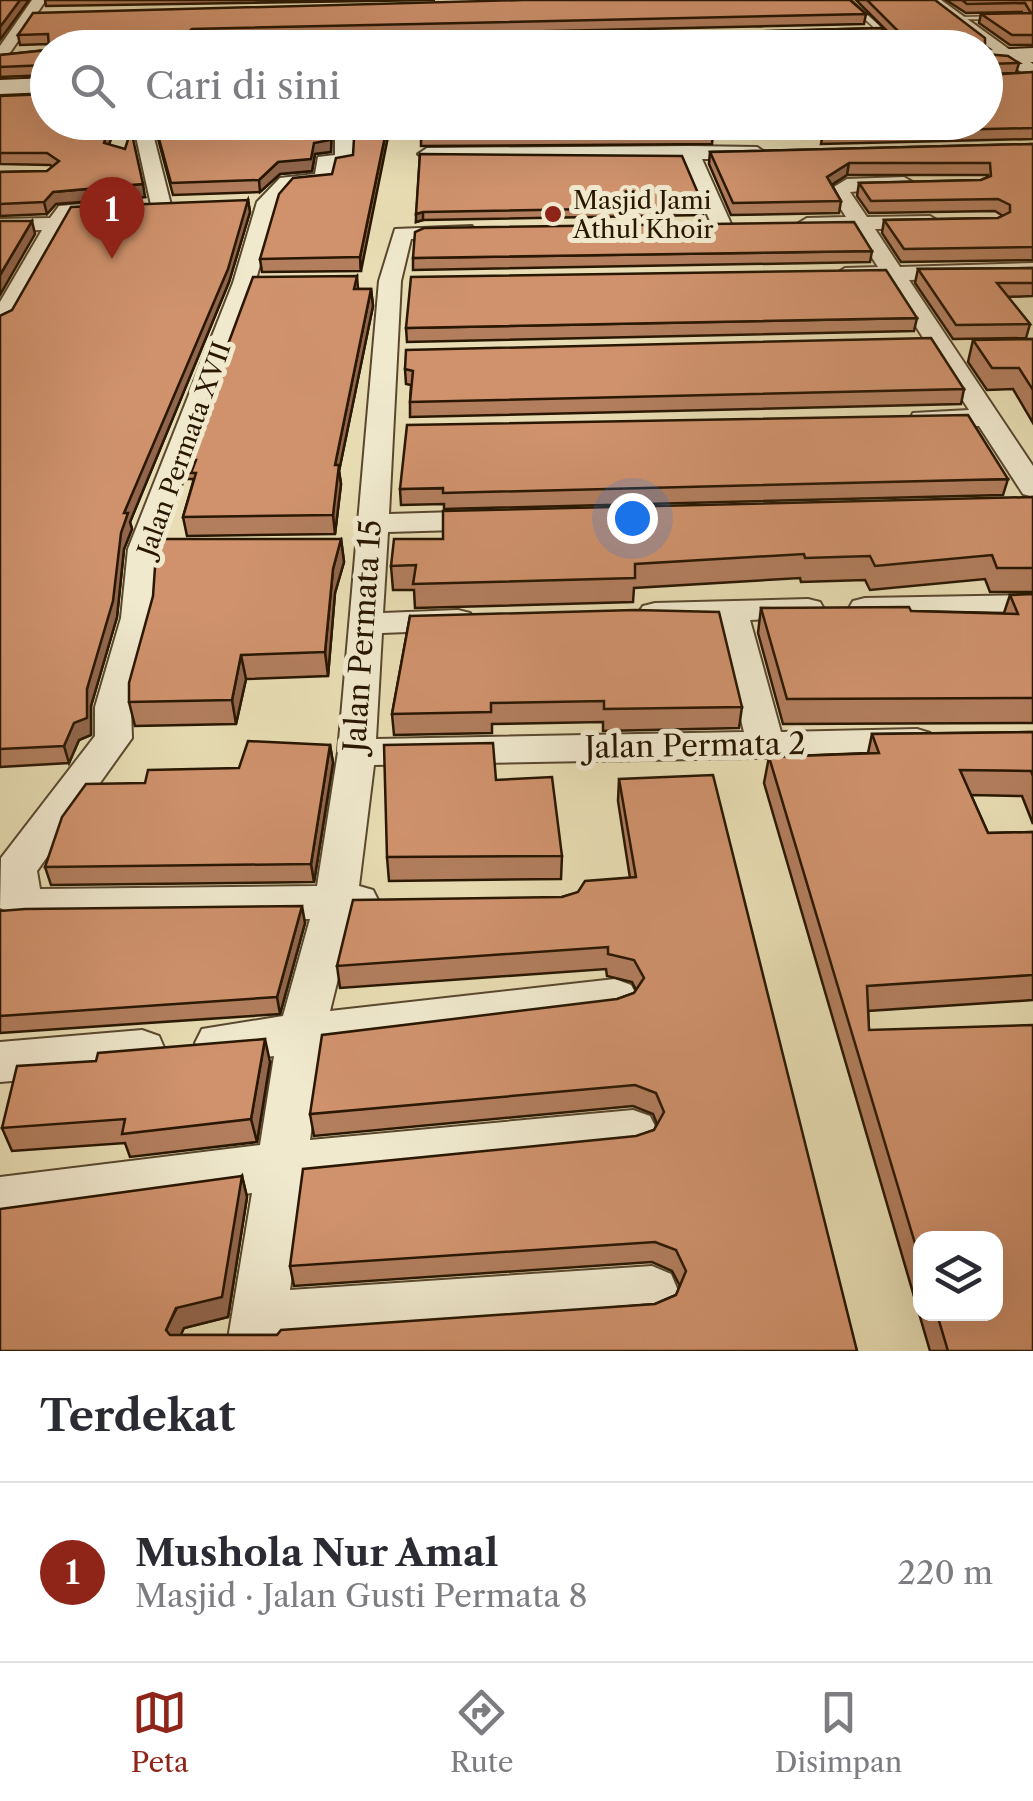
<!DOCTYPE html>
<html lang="id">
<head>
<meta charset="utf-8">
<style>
  body { margin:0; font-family:"Libre Caslon Text",serif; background:#f7f7f7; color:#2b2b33 }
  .controls { position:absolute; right:30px; bottom:30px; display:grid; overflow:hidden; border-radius:20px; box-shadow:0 10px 40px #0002 }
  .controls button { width:90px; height:90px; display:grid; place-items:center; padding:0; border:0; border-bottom:2px solid #e1e1e2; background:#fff; color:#2b2b33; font:50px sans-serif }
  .you { position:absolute; left:632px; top:518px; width:35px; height:35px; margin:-25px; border:8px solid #fff; border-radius:50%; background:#1a73e8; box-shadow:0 0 0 15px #1a73e833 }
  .badge { display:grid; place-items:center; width:65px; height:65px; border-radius:50%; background:#8f2418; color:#fff; font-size:32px; font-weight:700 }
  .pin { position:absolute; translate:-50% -82px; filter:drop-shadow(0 2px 5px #0008) }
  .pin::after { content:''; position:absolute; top:52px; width:35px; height:30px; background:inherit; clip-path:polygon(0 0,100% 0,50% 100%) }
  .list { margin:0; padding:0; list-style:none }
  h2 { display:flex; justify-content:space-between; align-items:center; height:130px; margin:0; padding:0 40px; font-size:42px }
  h2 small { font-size:32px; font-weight:400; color:#7c7c81 }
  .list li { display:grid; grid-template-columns:65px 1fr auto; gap:30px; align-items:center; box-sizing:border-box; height:180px; padding:0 40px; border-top:2px solid #e1e1e2 }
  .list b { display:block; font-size:38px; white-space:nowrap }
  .list p { margin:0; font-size:32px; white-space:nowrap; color:#7c7c81 }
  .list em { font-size:32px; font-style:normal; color:#7c7c81 }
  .icon { flex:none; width:55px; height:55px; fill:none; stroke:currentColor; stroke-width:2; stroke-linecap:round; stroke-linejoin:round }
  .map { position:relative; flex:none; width:1033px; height:1351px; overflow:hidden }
  .search { position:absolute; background:#fff; box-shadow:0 10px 40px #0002; left:30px; right:30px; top:30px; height:110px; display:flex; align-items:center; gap:25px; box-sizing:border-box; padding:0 35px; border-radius:55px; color:#7c7c81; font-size:38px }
  .sheet { height:310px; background:#fff }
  nav { display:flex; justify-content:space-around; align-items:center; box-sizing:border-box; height:140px; border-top:2px solid #e1e1e2; background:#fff; font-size:28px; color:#7c7c81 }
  nav a { display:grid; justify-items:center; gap:5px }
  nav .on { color:#8f2418 }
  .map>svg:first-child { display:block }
</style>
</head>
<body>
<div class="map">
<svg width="1033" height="1351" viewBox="0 0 1033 1351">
  <rect width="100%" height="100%" fill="#e8ddb4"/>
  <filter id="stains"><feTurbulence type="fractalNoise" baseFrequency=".002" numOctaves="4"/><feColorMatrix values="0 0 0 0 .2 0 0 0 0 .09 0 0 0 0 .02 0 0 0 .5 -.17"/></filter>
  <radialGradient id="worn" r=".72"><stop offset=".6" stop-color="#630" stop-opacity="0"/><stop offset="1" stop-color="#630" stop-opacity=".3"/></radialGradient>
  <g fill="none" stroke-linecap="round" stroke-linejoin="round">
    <g stroke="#59482e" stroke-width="3">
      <g id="service">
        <polygon points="844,0 851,0 904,48 896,48"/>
        <polygon points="1004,16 1007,20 955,19 959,17"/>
      </g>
    </g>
    <g stroke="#59482e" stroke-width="4">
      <g id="minor">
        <polygon points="32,0 46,0 5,60 0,62 0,46"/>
        <polygon points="597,0 611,0 639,48 624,48"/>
        <polygon points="925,0 941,0 1017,55 1004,58"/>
        <polygon points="480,36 482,39 475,43 332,47 325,43 332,39"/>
        <polygon points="130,122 165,124 153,134 171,205 168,209 151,205 135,132 139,127"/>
        <polygon points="335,122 353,122 353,160 334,166 331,183 293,187 277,204 255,283 158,549 155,618 131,707 132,738 37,871 40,889 317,886 338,752 379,281 395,229 472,226 472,234 465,236 411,239 401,281 389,514 490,511 505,520 490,529 388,532 383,613 458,610 470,613 475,620 470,627 458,630 382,633 376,739 744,732 717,621 643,620 638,613 643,606 655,603 808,599 820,602 824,609 820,616 750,620 781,732 917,729 930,733 936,742 930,751 917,755 374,765 359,886 373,890 379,902 373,914 353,918 330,1011 615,979 631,985 638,998 631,1011 615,1017 322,1051 310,1140 633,1110 650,1116 658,1132 650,1148 633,1154 304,1187 290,1290 652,1266 671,1274 679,1293 671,1312 652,1320 283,1346 282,1351 226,1351 252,1193 0,1227 0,1177 260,1145 274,1056 218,1063 202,1057 195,1043 202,1029 283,1016 310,919 31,922 0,908 1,858 95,736 95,707 121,618 128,549 233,283 257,202 280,178 315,174 318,157 335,155"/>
        <polygon points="690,146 757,147 766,153 757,159 702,159 732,226 729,230 715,230 712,226 684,159 427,160 418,154 427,148"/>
        <polygon points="904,177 914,183 911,187 850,192 867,217 930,216 940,222 930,228 875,229 900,267 1033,263 1033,277 909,280 1033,466 1033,497 1023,494 979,426 913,425 910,419 913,413 969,410 887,281 845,282 834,275 845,268 878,267 854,229 807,230 797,224 807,218 846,217 829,190 847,179"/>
        <polygon points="117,201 127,207 124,211 72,216 12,322 0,329 0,302 42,230 0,231 0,219 50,218 59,206"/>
        <polygon points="1033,595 1033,615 865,618 853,615 849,608 853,601 865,598"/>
        <polygon points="142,1030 159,1036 165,1050 159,1064 142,1070 0,1082 0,1042"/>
      </g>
    </g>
    <g stroke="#59482e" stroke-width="4">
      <polygon id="tertiary" points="1004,52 1018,52 1033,64 1033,80 1004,60"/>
    </g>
    <g stroke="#291702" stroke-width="4">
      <g id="secondary">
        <polygon points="1033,48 1033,62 986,62 986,50"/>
        <polygon points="48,78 48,92 0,94 0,80"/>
      </g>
    </g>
    <use href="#service" fill="#f0e9ce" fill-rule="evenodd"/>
    <use href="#minor" fill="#f0e9ce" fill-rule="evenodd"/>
    <use href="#tertiary" fill="#f0e9ce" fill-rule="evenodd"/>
    <use href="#secondary" fill="#f0e9ce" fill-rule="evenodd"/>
  </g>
  <g fill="#b27e5e" stroke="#291702" stroke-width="2.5" fill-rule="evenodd">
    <polygon points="45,0 435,0 46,6"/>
    <polygon points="524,0 866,14 864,24 193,39 190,42 384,42 881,28 897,41 856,0 935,0 985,48 49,48 49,44 20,45 18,35"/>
    <polygon points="946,0 1033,0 1033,45 1010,45 979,23 981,14 1023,12 966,13"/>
    <polygon points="48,50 48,75 0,77 0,55"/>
    <polygon points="986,54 1019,63 1016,73 987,74 988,75 1033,72 1033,139 821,144 823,133 830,132 824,122 986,122"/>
    <polygon points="0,96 116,122 109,145 145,197 56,204 47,214 0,216 0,172 47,171 53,167 50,165 0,164"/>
    <polygon points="156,122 332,122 331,152 315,154 312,171 280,174 260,192 173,195 157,135 155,124"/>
    <polygon points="682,127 713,133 712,144 421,146 421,134"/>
    <polygon points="1033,144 1033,260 901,262 882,233 884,220 998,218 1003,216 995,211 869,213 857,196 859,183 981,180 988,177 988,175 847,175 832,185 841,201 839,213 731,215 709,164 710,152"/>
    <polygon points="420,154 704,207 703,215 423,220 416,222"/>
    <polygon points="353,155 361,271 262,272 260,259 332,174"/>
    <polygon points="248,200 250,212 229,282 130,522 132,529 124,549 117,617 91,706 91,735 79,740 69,763 0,767 0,316"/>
    <polygon points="872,251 870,262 413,270 413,258"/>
    <polygon points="1033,268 1033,296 1007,297 1030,324 1026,338 953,339 915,283 918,269"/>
    <polygon points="357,276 358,289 371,289 373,306 339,471 341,484 335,534 187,536 183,517 193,482 193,479 188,479 185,460"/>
    <polygon points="917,318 914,331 407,342 406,328"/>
    <polygon points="1033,339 1033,423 1013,389 987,390 968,362 973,340"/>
    <polygon points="405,369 964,389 961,404 410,417 410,402 411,385 406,384"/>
    <polygon points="1008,479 1003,495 444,509 444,504 401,505 400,489"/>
    <polygon points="1033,497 1033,592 990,592 985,579 870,590 865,580 801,582 800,578 634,588 633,602 415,608 414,590 393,590 391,566 443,539"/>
    <polygon points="341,539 344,562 335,593 328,676 246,679 236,724 135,726 129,702"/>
    <polygon points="1033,594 1033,723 783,724 758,633 761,608 1004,613 1010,595"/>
    <polygon points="410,616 742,707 739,728 603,731 603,722 492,724 492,733 394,735 392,714"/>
    <path d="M1033,732v92l-11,-28 -51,-1 17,38 45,-1v168l-165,11 1,19 164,321h-103l-166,-568 5,-26 99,-4 4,-19zM920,1238l76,76h-76z"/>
    <polygon points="330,745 333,763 314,882 51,885 45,867 145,783 239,768"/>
    <polygon points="619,779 857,1351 0,1351 242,1176 247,1197 228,1317 184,1328 180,1335 277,1335 655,1304 676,1295 680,1286 672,1271 652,1262 294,1286 290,1266 654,1130 657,1124 653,1114 633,1106 314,1136 310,1114 634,993 636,990 632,982 607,976 606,969 340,988 337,966 562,897 630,878 618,801"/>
    <polygon points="496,780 562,856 561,879 389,881 387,857"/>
    <polygon points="0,911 305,923 280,1014 0,1033"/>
    <polygon points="270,1062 257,1142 130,1157 125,1143 12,1151 2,1128"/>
  </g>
  <g fill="#91664c" stroke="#291702" stroke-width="2.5">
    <polygon points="20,0 29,0 0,40 0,27"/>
    <polygon points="192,29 193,39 182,48 181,38"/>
    <polygon points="110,122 116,122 106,155 104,143"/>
    <polygon points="331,122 332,122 331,152 315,154 312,171 280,174 260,192 259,180 278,162 314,143"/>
    <polygon points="388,122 391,122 361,271 360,257"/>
    <polygon points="849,163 847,175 825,189 827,177"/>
    <polygon points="143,184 145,197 56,204 47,214 44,202 53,192"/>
    <polygon points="248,200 250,212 229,282 130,522 132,529 124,549 117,617 91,706 91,735 79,740 69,763 64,746 87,689 124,513"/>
    <polygon points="423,212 423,220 416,222 416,214"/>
    <polygon points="32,221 35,234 0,295 0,275"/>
    <polygon points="371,289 373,306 339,471 341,484 335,534 333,515 335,465"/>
    <polygon points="341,539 344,562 335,593 328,676 325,652 333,569"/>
    <polygon points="241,655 246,679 236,724 232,700"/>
    <polygon points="330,745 333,763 314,882 311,864"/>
    <polygon points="302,906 305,923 280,1014 277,997"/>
    <polygon points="265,1039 270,1062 257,1142 251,1119"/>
    <polygon points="242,1176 247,1197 228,1317 184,1328 174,1350 166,1330"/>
  </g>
  <g fill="#cf926d" stroke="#291702" stroke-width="2.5">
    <polygon points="0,0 20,0 0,27"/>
    <polygon points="524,0 850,0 866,14 192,29 181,38 184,42 384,42 881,28 895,41 908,41 867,0 935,0 985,38 985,48 763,48 759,39 596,48 49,48 48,34 18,35 33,13"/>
    <polygon points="962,0 1033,0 1033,35 1012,35 981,14 1031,13 1025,3 967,4"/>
    <polygon points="48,50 48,65 0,67 0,55"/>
    <polygon points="986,52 986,54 1008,56 1019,63 988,64 986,69"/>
    <polygon points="986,72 988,75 1033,72 1033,128 823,133 839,132 833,122 986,122"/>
    <polygon points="48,94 48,122 110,122 104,143 125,149 131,130 143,184 53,192 44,202 0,204 0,172 47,171 59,161 47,153 0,153 0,96"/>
    <polygon points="156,122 331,122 330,140 314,143 311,159 278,162 259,180 171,183 155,124"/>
    <polygon points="355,122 388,122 360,257 260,259 279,194 293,178 332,174 336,158 353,155"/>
    <polygon points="421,122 680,122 682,127 710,127 713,133 421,134"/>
    <polygon points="1033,144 1033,247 904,249 884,220 998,218 1010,212 1010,205 998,199 871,201 859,183 981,180 991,176 990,163 849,163 827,177 841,201 733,203 710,152"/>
    <polygon points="420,154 682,156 704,207 423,212 416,214"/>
    <polygon points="248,200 228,269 124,513 128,513 121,533 113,601 87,689 87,718 74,723 64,746 0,749 0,316 12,310 71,207"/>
    <polygon points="0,221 32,221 0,275"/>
    <polygon points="854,222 872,251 413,258 415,232 424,228"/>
    <polygon points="1033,268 1033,283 997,283 1030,324 956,325 918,269"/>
    <polygon points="886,270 917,318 406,328 411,277"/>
    <polygon points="357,276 354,289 371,289 335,465 339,465 333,515 183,517 196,473 191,473 196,460 185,460 253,277"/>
    <polygon points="931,338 964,389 410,402 413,371 405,369 406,350"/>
    <polygon points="1033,339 1033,390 1019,368 992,368 973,340"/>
    <polygon points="968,415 1008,479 443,493 443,488 400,489 407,425"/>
    <polygon points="1033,497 1033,568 997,568 992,555 875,566 870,556 805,558 804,554 635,564 635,578 413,584 416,565 391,566 394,539 443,539 443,511"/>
    <polygon points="157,539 341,539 333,569 325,652 241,655 232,700 129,702 129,683 153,596"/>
    <polygon points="1033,594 1033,698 787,699 761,608 909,607 911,611 1018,614 1010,595"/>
    <polygon points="635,610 719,612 742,707 604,709 604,701 491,703 491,712 392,714 410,616"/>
    <polygon points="1033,732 1033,776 1031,771 960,770 988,833 1033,832 1033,975 867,986 869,1030 1033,1025 1033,1351 948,1351 937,1314 996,1314 996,1238 920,1238 920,1260 769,757 879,753 872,734"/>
    <polygon points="248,741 330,745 311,864 45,867 62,817 86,784 145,783 148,770 239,768"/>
    <polygon points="493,743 496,780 552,777 562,856 387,857 384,745"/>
    <polygon points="713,775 857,1351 0,1351 0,1209 242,1176 222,1297 176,1308 166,1330 170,1335 277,1335 281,1330 655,1304 676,1295 686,1271 676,1250 655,1242 290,1266 303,1169 636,1136 654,1130 664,1112 656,1093 635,1085 310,1114 322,1035 617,999 634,993 644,978 634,960 608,954 608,947 337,966 353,900 562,897 578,892 585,881 636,877 619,779"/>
    <polygon points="302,906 277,997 0,1016 0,911 25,909"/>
    <polygon points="265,1039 251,1119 122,1134 125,1119 2,1128 17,1066 96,1061 98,1053"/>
  </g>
  <circle fill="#8f2418" stroke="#f0e9ce" stroke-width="4" cx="553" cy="214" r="10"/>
  <g text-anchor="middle" stroke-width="10" stroke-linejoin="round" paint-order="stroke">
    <g font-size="25" fill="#291702" stroke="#f0e9ce" text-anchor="start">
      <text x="573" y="209">Masjid Jami<tspan x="573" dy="29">Athul Khoir</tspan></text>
    </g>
    <g font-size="25" fill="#291702" stroke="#f0e9ce">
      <text transform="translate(184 449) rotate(-70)" y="9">Jalan Permata XVII</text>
    </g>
    <g font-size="30" fill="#291702" stroke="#f0e9ce">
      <text transform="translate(363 636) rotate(-86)" y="10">Jalan Permata 15</text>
      <text transform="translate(695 746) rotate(-1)" y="10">Jalan Permata 2</text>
    </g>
  </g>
  <rect width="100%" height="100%" filter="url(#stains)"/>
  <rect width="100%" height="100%" fill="url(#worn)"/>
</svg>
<div class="controls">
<button><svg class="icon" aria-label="layers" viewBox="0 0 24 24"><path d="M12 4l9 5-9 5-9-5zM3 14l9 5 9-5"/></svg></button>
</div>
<div class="you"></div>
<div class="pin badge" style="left:112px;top:259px">1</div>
<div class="search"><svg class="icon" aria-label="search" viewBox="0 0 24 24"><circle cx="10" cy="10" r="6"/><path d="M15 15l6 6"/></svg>Cari di sini</div>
</div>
<section class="sheet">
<h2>Terdekat<small></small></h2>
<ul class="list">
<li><span class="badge">1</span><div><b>Mushola Nur Amal</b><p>Masjid · Jalan Gusti Permata 8</p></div><em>220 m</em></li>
</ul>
</section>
<nav>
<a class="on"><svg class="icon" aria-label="map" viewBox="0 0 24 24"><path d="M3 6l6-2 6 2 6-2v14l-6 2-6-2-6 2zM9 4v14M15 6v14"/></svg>Peta</a>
<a><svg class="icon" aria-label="directions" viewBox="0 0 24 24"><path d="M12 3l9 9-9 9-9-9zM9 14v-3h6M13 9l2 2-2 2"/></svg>Rute</a>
<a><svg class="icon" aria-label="saved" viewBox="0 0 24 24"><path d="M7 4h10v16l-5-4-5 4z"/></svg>Disimpan</a>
</nav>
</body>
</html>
